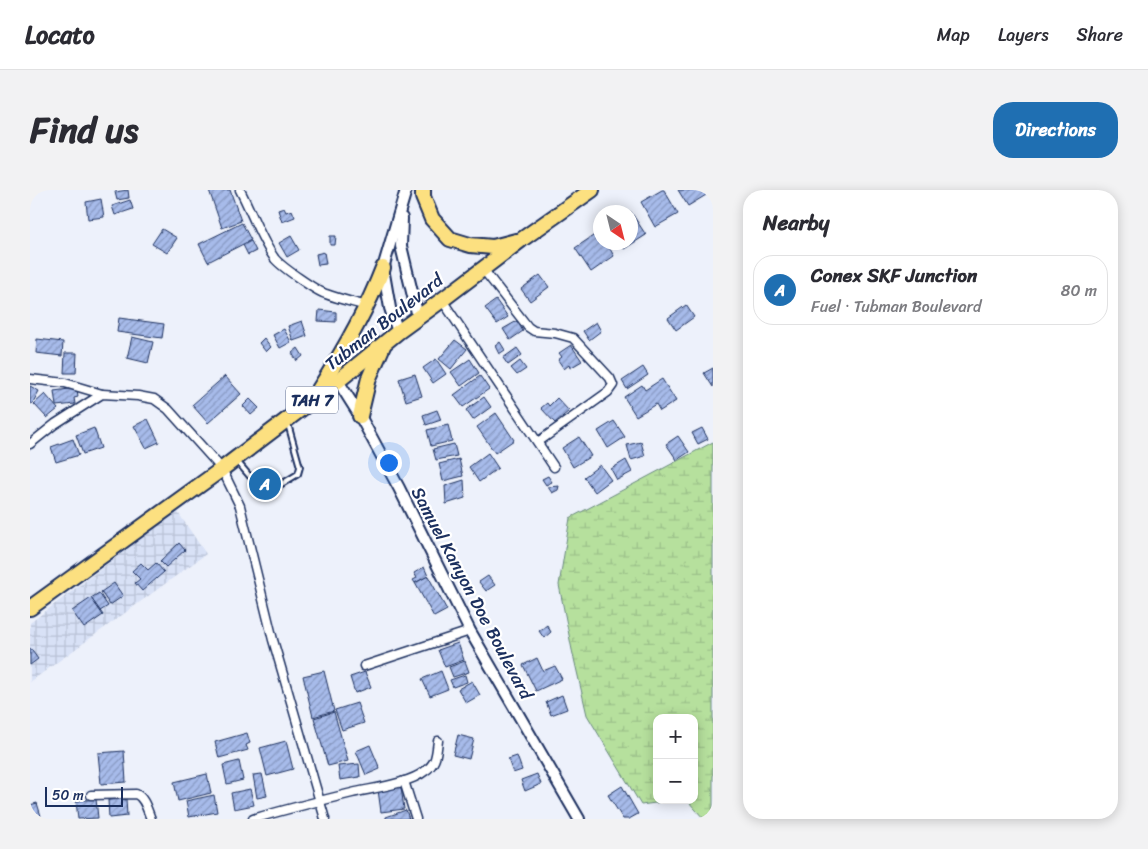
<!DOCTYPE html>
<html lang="en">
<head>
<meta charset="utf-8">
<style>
  body { margin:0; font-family:Sriracha,sans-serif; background:#f2f2f3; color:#2b2b33 }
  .controls { position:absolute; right:15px; bottom:15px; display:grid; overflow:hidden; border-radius:10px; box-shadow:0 2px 12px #0003 }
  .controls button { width:45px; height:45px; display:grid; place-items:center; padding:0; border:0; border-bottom:1px solid #e1e1e2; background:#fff; color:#2b2b33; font:25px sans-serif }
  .compass { position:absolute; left:563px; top:15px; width:45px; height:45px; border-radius:50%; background:#fff; box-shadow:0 2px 12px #0003; rotate:145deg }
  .scale { position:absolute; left:15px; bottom:12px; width:78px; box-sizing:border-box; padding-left:5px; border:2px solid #1b2f5e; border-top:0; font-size:14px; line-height:18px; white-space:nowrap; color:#1b2f5e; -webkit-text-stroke:4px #fff; paint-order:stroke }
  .you { position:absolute; left:358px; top:272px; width:18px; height:18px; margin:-12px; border:4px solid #fff; border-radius:50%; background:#1a73e8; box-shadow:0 0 0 8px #1a73e833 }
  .badge { display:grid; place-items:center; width:32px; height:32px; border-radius:50%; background:#1f6fb2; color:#fff; font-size:16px; font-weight:700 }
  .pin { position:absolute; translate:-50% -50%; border:2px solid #fff; box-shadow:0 1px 5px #0006 }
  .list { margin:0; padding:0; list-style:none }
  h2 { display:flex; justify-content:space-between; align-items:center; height:65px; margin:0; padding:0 20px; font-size:21px }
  h2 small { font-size:16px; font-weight:400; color:#7c7c81 }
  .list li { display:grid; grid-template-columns:32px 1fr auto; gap:15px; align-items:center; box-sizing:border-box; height:70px; margin:0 10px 10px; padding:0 10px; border:1px solid #e1e1e2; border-radius:20px }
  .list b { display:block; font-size:19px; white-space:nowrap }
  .list p { margin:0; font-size:16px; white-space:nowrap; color:#7c7c81 }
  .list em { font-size:16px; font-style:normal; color:#7c7c81 }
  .map { position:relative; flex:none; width:683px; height:629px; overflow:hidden; border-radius:20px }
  header { display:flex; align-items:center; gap:30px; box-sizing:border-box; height:70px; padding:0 25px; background:#fff; border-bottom:1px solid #e1e1e2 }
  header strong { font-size:24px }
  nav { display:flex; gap:28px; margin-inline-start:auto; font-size:18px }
  .intro { display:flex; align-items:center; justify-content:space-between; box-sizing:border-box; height:120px; padding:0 30px }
  h1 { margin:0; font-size:35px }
  .button { padding:12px 22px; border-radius:20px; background:#1f6fb2; color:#fff; font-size:18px; font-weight:700 }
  main { display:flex; gap:30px; padding:0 30px }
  aside { flex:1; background:#fff; border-radius:20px; box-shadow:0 2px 12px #0003 }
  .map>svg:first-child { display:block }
</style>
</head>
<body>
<header>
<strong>Locato</strong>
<nav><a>Map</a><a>Layers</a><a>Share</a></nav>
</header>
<div class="intro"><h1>Find us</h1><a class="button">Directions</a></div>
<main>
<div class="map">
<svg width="683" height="629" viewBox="0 0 683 629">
  <defs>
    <pattern id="industrial-grid" width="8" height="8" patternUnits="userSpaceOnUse" patternTransform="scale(1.25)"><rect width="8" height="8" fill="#d8e1f6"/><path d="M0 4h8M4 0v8" fill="none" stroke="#b9c1d5"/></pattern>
    <pattern id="wetland-marsh" width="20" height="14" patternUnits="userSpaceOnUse" patternTransform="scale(1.25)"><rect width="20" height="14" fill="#b6e09d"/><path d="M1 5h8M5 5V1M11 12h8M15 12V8" fill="none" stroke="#9cc08a"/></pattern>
    <pattern id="building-hatch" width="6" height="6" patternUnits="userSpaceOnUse" patternTransform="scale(1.25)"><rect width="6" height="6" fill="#a7bbea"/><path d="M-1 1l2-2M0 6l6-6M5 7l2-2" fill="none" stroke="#8798c1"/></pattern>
  </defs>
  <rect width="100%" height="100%" fill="#edf1fb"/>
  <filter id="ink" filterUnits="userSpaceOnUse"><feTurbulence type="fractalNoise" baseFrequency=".02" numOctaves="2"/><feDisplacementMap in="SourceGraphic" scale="10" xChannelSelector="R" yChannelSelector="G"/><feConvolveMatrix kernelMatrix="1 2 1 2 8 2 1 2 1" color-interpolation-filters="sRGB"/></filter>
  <g filter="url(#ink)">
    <polygon fill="url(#industrial-grid)" points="147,321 176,364 0,492 0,433"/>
    <polygon fill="url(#wetland-marsh)" stroke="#68887e" points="683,252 683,629 674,629 657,610 664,610 664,528 627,528 627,610 647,610 611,615 557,525 542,460 529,395 540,328"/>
    <g fill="url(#building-hatch)" stroke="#1b2f5e">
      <polygon points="98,0 99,8 87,10 85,2"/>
      <polygon points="179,0 200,0 211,31 192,38"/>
      <polygon points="632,0 634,0 648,24 625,37 611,12"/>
      <polygon points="648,0 680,0 681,2 658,16"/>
      <polygon points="71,9 74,27 58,29 56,12"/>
      <polygon points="100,10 103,19 85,25 82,16"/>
      <polygon points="254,18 256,22 262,20 265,27 252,32 248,20"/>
      <polygon points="599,22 601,22 616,45 594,59 590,52 600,52 600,22"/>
      <polygon points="212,33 221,50 178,72 169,54"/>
      <polygon points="132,39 147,48 137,63 122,54"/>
      <polygon points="569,42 570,45 570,52 576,52 584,66 561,82 545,58"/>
      <polygon points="261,46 269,60 257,67 249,53"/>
      <polygon points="300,46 306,46 305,55 300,55"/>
      <polygon points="221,51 226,61 218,65 213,55"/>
      <polygon points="294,62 296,74 288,75 286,64"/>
      <polygon points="510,85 519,97 500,111 491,99"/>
      <polygon points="466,110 478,127 467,134 455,118"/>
      <polygon points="656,115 664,127 646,140 638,128"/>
      <polygon points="289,120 306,122 306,132 288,131"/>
      <polygon points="89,128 134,134 132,148 87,142"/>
      <polygon points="272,131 277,146 263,151 258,136"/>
      <polygon points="487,131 493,141 480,150 473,139"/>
      <polygon points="566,132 571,141 559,150 553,141"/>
      <polygon points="254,139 261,152 250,158 243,145"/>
      <polygon points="102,147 123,152 118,173 97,168"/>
      <polygon points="234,148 241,157 236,162 229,153"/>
      <polygon points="7,149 33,152 32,166 6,163"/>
      <polygon points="425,150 437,159 421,179 409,169"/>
      <polygon points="470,152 475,160 469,164 465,156"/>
      <polygon points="541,155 552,171 540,178 539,175 534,179 528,170 532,167 529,163"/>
      <polygon points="268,158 273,166 267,171 262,163"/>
      <polygon points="487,158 492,165 478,175 473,168"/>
      <polygon points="35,163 47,163 46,183 34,183"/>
      <polygon points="406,169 416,184 403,193 393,178"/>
      <polygon points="440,169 449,183 431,196 421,182"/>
      <polygon points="490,171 496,179 487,185 481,178"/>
      <polygon points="613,177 618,185 597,199 592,191"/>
      <polygon points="683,178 683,197 674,183"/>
      <polygon points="385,184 392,206 376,211 369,189"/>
      <polygon points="195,186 211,204 178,233 162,215"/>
      <polygon points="450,186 459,199 433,217 424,205"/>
      <polygon points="632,189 646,211 630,221 626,214 606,226 594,207 612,195 615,200"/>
      <polygon points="0,196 9,201 2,214 0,213"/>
      <polygon points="47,198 48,207 44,208 45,214 26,216 24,201"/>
      <polygon points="15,204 28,219 17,228 4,214"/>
      <polygon points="454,207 461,217 443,230 436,220"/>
      <polygon points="527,208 539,221 525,233 511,218 517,213 519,216"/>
      <polygon points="220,209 229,218 221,225 213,216"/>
      <polygon points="407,220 411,230 396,235 393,225"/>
      <polygon points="466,223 484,250 465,263 447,237"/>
      <polygon points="118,229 129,252 116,258 104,236"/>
      <polygon points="584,231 595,247 578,258 568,241"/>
      <polygon points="418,235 422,251 401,256 397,240"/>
      <polygon points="64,238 71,258 53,264 46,245"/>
      <polygon points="672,238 678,249 668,254 662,243"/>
      <polygon points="648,246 659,262 647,270 636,254"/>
      <polygon points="549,247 561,266 543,277 532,258"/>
      <polygon points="43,249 49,265 26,272 21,257"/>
      <polygon points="611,252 615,266 601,270 597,255"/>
      <polygon points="424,254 427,266 406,270 403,259"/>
      <polygon points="458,263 468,278 449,292 439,277"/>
      <polygon points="429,269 433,286 413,291 409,274"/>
      <polygon points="596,270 602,282 587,290 581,279"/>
      <polygon points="570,275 581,290 565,302 554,287"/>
      <polygon points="518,286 522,292 516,295 512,289"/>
      <polygon points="434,290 435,308 416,314 415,296"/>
      <polygon points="529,296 528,300 522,303 518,297"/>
      <polygon points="149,353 155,360 136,377 130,371"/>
      <polygon points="111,373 118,380 126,373 134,382 112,401 105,393 110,389 102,381"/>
      <polygon points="394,377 398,386 385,393 383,390 387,388 384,383"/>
      <polygon points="398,386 417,420 404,427 385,393"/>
      <polygon points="458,386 465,395 456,401 449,392"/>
      <polygon points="84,393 93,406 80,415 71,402"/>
      <polygon points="69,403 78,416 70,421 61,408"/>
      <polygon points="61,408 73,425 54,438 42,421"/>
      <polygon points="517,435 521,442 514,448 509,441"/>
      <polygon points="428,453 434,470 415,477 408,460"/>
      <polygon points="0,458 8,469 0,475"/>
      <polygon points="507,468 513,481 525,476 532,489 506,501 493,475"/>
      <polygon points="435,471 439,482 423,487 419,477"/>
      <polygon points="294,481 304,521 283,527 273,486"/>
      <polygon points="411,481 418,499 400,506 392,489"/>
      <polygon points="335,482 341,497 325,503 320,487"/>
      <polygon points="435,485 437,492 423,497 420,490"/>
      <polygon points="442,491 450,505 436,513 428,499"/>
      <polygon points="532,505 537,519 521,525 516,512"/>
      <polygon points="327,513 334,533 312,540 305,520"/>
      <polygon points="304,522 318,571 298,576 284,528"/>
      <polygon points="217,543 220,553 216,555 218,560 189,568 185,552"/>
      <polygon points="428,545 444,549 439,569 423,565"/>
      <polygon points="256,551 263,579 237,586 230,558"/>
      <polygon points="340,555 350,579 336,585 326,561"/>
      <polygon points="94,561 96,592 71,594 68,563"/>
      <polygon points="487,566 492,580 483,583 478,569"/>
      <polygon points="209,571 213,590 197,594 193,575"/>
      <polygon points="329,574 330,587 310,590 308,576"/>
      <polygon points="177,584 181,603 148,611 144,592"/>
      <polygon points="232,584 237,606 227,608 223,585"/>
      <polygon points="507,584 511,594 495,601 491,590"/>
      <polygon points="592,596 608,624 599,629 593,629 578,605"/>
      <polygon points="371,597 374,619 351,622 348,600"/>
      <polygon points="220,599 224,615 204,619 201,603"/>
      <polygon points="184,605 187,622 159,627 156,611"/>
      <polygon points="66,609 68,628 48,629 46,611"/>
      <polygon points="96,609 97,626 79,628 78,610"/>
      <polygon points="7,613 11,626 0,629 0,615"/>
      <polygon points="376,620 379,629 356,629 356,627"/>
    </g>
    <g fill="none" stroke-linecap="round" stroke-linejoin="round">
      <g stroke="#1b2f5e" stroke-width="8">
        <polyline id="service" points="206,270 233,302 240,301 268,284 270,277 258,234"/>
      </g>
      <g stroke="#1b2f5e" stroke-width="11">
        <g id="minor">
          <path d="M210,0c12,23 20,48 35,69 7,8 41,32 51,35 13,5 27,8 41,12"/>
          <polyline points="453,79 498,137 504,141 525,143 543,148 580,188 583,195 578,202 508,252"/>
          <polyline points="412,110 524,277"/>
          <polyline points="0,189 35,193 72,204"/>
          <polyline points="0,254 25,234 72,204 108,206 124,209 138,219 192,279 210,316 243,450 295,629"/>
          <polyline points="334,476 440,441"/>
          <polyline points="374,591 386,629"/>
          <path d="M61,605l45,-1c9,4 11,16 15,25"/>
          <path d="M223,629c33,-10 66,-18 99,-26 21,-5 57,-9 73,-22 12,-8 11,-17 13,-30"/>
        </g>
      </g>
      <g stroke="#1b2f5e" stroke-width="14">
        <g id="tertiary">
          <polyline points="372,28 371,56 388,127"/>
          <polyline points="368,142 360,118 353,78 376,0"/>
          <polyline points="308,191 330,226 369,298 440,441 549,629"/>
        </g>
      </g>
      <g stroke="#1b2f5e" stroke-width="18">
        <g id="trunk">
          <polyline points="393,0 393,7 402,29 420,49 440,55 463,57 486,51"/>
          <path d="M288,201c25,-39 48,-79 65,-123"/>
          <polyline points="330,226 339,188 353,156"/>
          <polyline points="0,418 192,279 308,191 368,142 412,110 491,50 562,0"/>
        </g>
      </g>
      <use href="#service" stroke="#fff" stroke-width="4"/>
      <use href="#minor" stroke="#fff" stroke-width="8"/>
      <use href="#tertiary" stroke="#fff" stroke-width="10"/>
      <use href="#trunk" stroke="#fce080" stroke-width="14"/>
    </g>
  </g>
  <g text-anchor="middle" stroke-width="4.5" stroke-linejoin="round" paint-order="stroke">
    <rect fill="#fff" stroke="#5f6d8e" stroke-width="1" x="256" y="196.5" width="52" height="27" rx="4"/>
    <g font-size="16" font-weight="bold" fill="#1b2f5e">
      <text x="282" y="216">TAH 7</text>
    </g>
    <g font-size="18" fill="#1b2f5e" stroke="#fff">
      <text transform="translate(354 132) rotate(-38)" y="6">Tubman Boulevard</text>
      <text transform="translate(442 403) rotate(62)" y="6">Samuel Kanyon Doe Boulevard</text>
    </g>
  </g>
</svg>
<div class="controls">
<button>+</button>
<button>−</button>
</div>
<svg class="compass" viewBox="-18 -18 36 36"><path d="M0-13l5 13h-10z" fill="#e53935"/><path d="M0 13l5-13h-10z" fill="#7c7c81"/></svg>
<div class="scale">50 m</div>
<div class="you"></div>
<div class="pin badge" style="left:235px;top:294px">A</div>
</div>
<aside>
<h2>Nearby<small></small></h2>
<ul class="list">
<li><span class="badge">A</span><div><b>Conex SKF Junction</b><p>Fuel · Tubman Boulevard</p></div><em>80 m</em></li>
</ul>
</aside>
</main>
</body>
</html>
